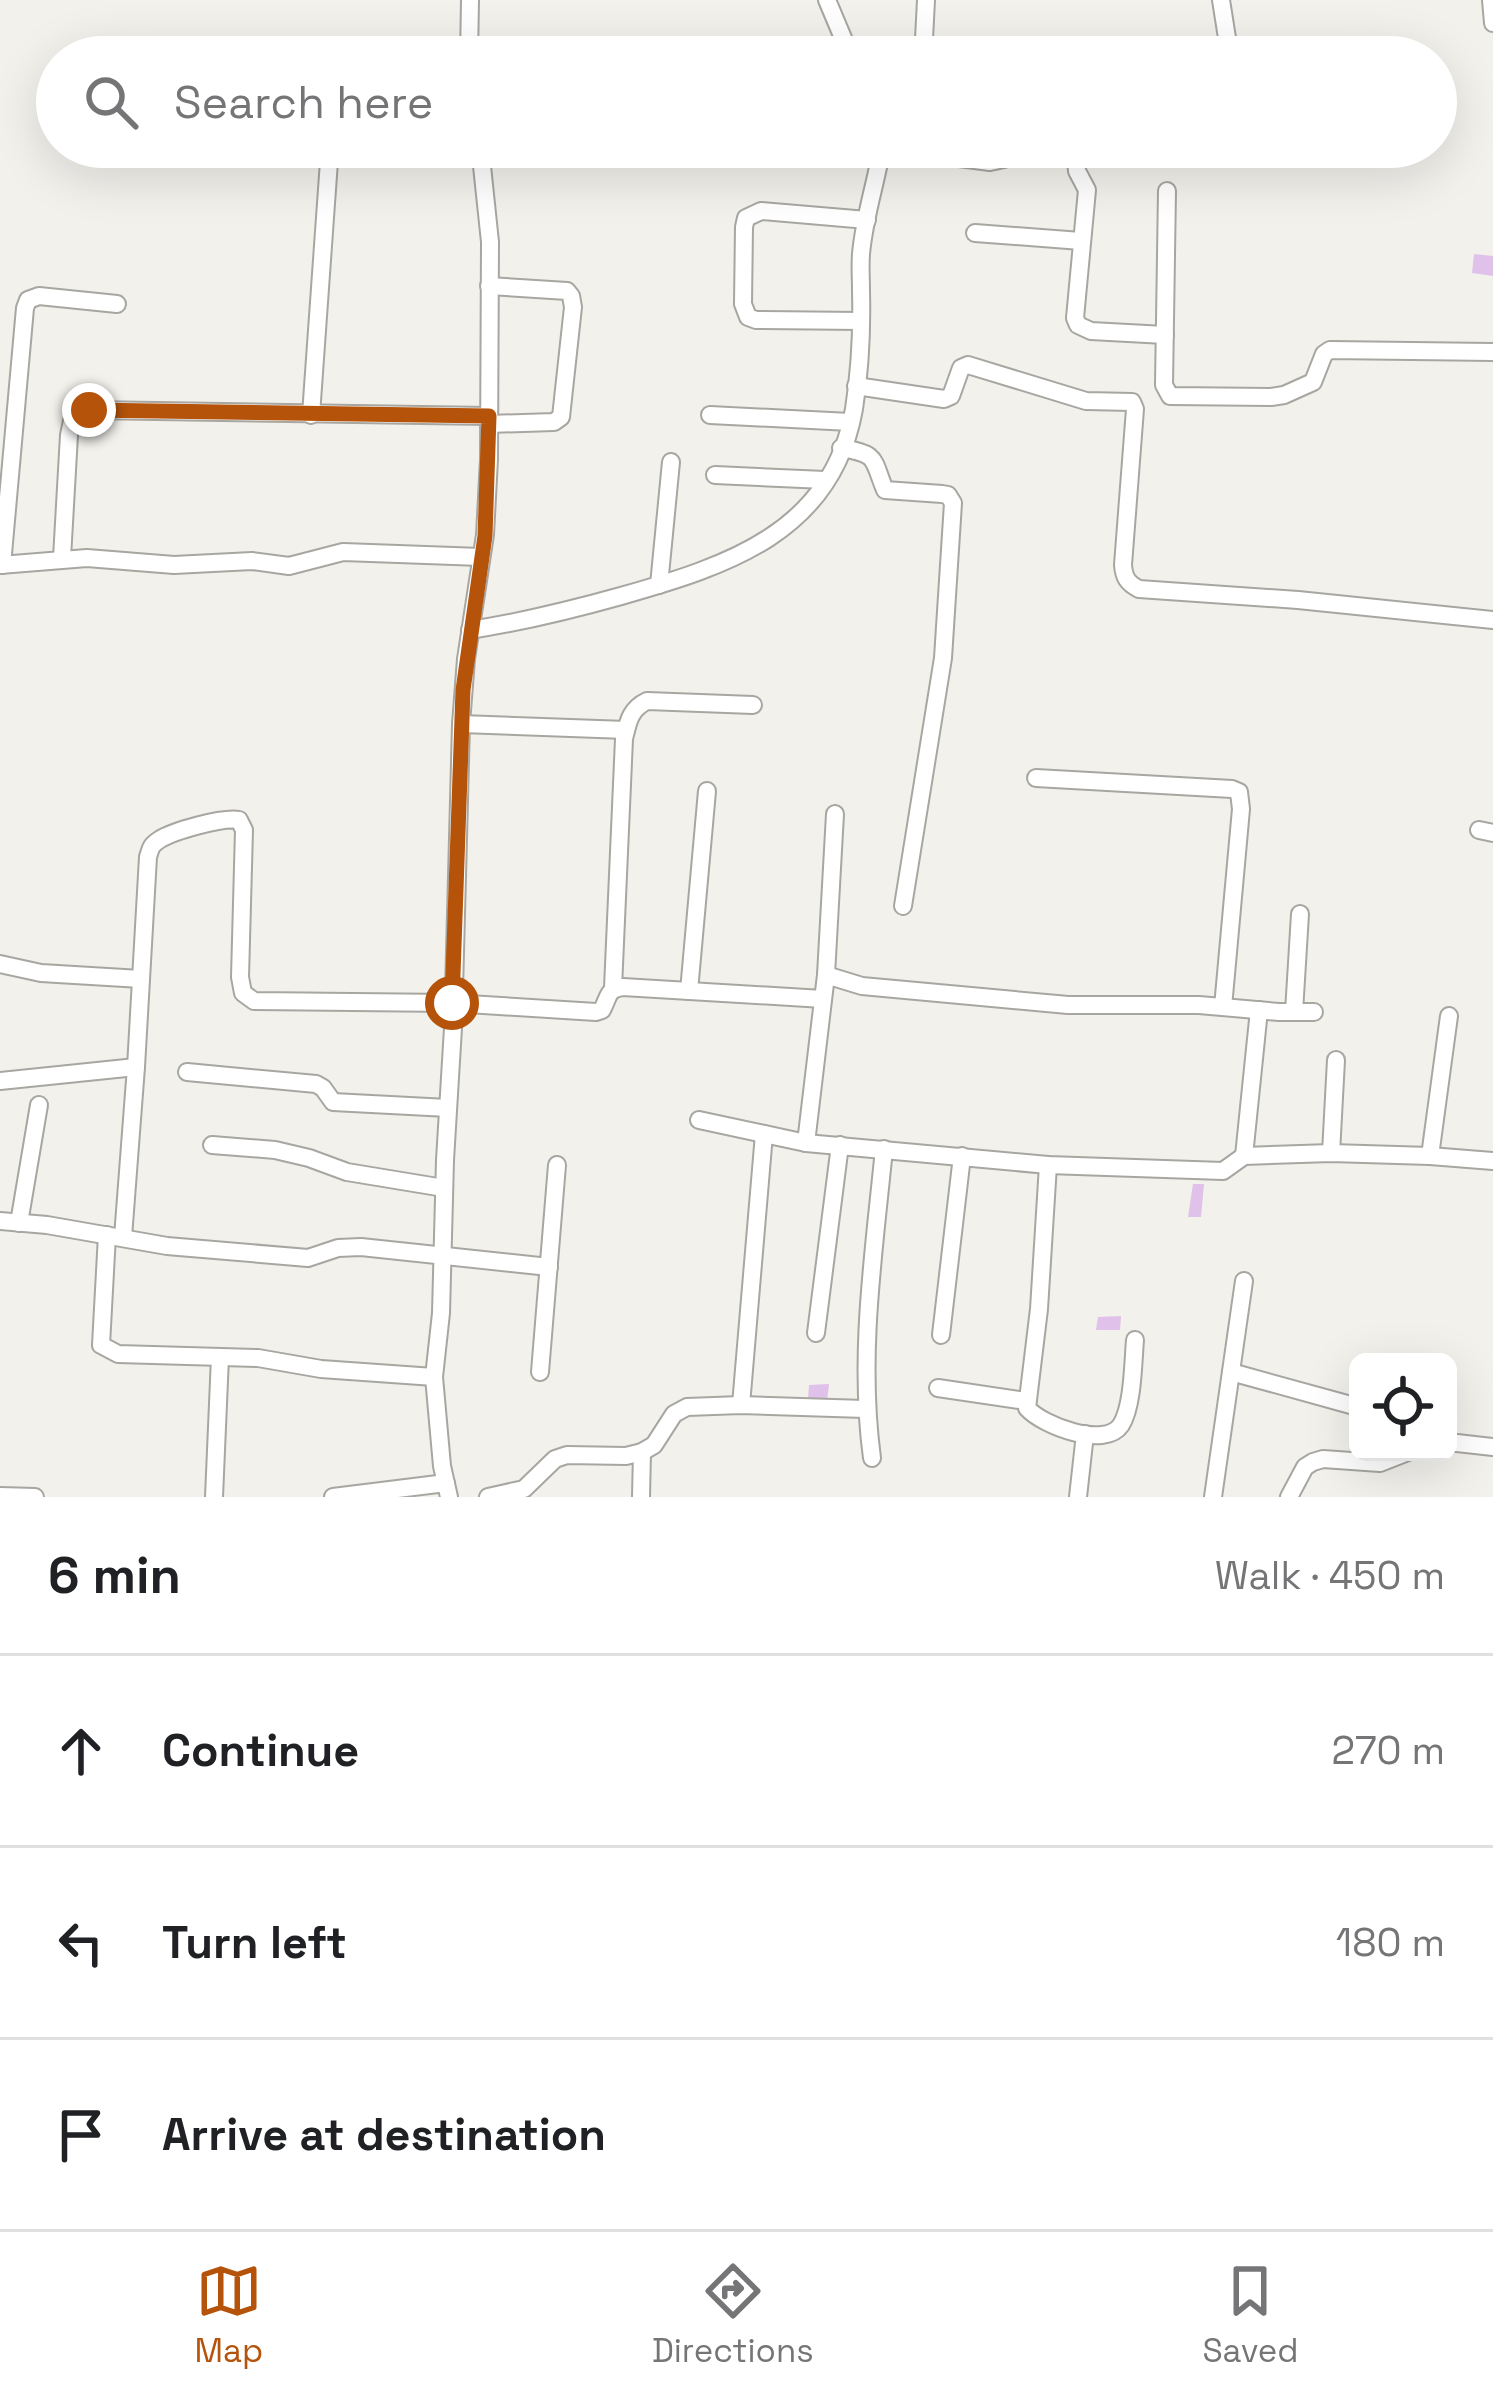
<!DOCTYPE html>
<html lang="en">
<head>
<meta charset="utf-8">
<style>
  body { margin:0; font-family:"Space Grotesk",sans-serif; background:#f2f2f2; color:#202124 }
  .controls { position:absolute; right:36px; bottom:36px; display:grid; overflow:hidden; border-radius:18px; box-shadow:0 12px 48px #0002 }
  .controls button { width:108px; height:108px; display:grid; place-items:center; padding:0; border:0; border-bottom:3px solid #e0e0e0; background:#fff; color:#202124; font:60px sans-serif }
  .stop { position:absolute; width:36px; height:36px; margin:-27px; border:9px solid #b45309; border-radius:50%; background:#fff }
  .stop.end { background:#b45309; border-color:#fff; box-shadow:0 3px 12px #0008 }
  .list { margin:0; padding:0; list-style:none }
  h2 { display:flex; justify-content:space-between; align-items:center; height:156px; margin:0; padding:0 48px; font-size:51px }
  h2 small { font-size:39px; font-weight:400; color:#757577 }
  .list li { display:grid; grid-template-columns:78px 1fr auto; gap:36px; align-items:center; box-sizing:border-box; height:192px; padding:0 48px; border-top:3px solid #e0e0e0 }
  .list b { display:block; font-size:45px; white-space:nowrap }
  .list em { font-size:39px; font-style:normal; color:#757577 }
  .icon { flex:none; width:66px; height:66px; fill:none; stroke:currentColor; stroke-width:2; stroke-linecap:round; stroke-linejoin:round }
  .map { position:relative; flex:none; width:1493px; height:1497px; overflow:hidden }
  .search { position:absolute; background:#fff; box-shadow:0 12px 48px #0002; left:36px; right:36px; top:36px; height:132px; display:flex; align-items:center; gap:30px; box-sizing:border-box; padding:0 42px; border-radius:66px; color:#757577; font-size:45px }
  .sheet { height:732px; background:#fff }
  nav { display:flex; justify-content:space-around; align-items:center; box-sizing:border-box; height:168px; border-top:3px solid #e0e0e0; background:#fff; font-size:33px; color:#757577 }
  nav a { display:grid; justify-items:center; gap:6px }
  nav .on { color:#b45309 }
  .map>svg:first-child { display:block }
</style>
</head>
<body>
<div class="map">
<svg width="1493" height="1497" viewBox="0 0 1493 1497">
  <rect width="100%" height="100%" fill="#f3f1ec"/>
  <g fill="#dfc1ea">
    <polygon points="1474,254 1493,256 1493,276 1472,273"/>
    <polygon points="1193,1184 1204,1184 1201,1217 1188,1217"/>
    <polygon points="1121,1316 1120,1330 1096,1330 1098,1317"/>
    <polygon points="829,1384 827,1402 808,1400 809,1385"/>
  </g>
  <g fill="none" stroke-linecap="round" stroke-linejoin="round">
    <g stroke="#a8a6a1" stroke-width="20">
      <g id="minor">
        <polyline points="827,0 851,57"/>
        <polyline points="926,0 924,39 929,55 990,57"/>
        <polyline points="1221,0 1230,57"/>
        <polyline points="1491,0 1493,23"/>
        <polyline points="336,57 336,49"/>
        <polyline points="469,57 470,0"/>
        <polyline points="1075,147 1077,171 1087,190 1075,318 1078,325 1091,331 1165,335"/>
        <polyline points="882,148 990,162 1004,159 1007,147"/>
        <polyline points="1167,191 1164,385 1170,396 1271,397 1284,395 1313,382 1324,354 1330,350 1493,352"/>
        <polyline points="975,233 1081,241"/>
        <polyline points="861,321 756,320 748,317 743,304 744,227 746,218 761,211 867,220"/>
        <path d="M856,386l88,13 7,-3 10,-28 7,-3 118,36 46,1 3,7 -12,156c1,12 4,18 16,24l159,11 195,20"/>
        <polyline points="311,415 330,147"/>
        <polyline points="710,415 850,422"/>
        <polyline points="489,424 554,422 561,417 573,307 571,296 567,291 489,286"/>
        <path d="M841,448c38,6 31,11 44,42l57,4 6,1 5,8 -10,155 -40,248"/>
        <polyline points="715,475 825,480"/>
        <polyline points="62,558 69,435 72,421 78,413 89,410 489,416"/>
        <polyline points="0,565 87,558 174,565 252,561 289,566 343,552 481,557"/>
        <polyline points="2,565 25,308 28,300 39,296 117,304"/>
        <polyline points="659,585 671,462"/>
        <path d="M470,630c52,-8 101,-20 151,-34 106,-30 211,-63 233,-187 6,-39 8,-80 7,-118 0,-13 -1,-25 0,-37 3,-36 15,-71 21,-107"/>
        <polyline points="461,724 626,730"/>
        <polyline points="1036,778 1232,789 1239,792 1241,809 1223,1007"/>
        <polyline points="1479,830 1493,833"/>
        <polyline points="0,964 41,973 141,979"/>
        <polyline points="826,975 862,986 1068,1005 1199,1005 1279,1012 1314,1012"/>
        <path d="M613,988l11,-249c4,-17 6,-30 23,-38l106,4"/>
        <polyline points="689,991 707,791"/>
        <polyline points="1294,1012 1300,914"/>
        <polyline points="187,1072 316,1084 323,1088 333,1102 448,1108"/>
        <polyline points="0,1081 136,1067"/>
        <polyline points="699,1120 806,1143 1048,1165 1223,1171 1244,1156 1331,1153 1430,1156 1493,1161"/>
        <polyline points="806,1143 826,975 835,814"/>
        <polyline points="212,1145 275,1150 309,1158 347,1172 444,1188"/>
        <polyline points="1331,1153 1336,1060"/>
        <polyline points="1244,1156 1259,1010"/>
        <polyline points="1430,1156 1449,1016"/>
        <path d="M1048,1165l-9,144 -12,99c16,18 78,41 94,17 12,-19 12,-62 14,-85"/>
        <polyline points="0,1221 47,1225 167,1246 308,1258 338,1248 361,1247 549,1267"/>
        <polyline points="19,1223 39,1105"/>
        <polyline points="107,1235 101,1345 118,1354 258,1358 321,1369 434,1377"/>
        <path d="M123,1237l13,-170 12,-210c3,-9 2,-11 11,-17 14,-9 63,-23 80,-20l5,10 -4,147 3,16 11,8 198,2 144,9 6,-2c7,-13 5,-21 21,-23l200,12"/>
        <polyline points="816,1333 840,1145"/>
        <polyline points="941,1335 962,1156"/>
        <polyline points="540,1372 557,1165"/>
        <polyline points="1231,1372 1358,1407"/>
        <polyline points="938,1388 1026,1401"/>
        <polyline points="741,1405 764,1134"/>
        <polyline points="1448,1442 1493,1447"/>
        <path d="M872,1458c-14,-103 2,-206 12,-309"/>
        <polyline points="0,1496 35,1497"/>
        <polyline points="214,1497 220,1357"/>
        <polyline points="333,1497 446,1483"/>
        <polyline points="449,1497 442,1466 434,1377 441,1313 445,1160 453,1028 461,724 466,659 485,535 489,459 490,242 480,147"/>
        <polyline points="488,1497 524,1489 555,1459 567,1455 626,1456 642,1452 654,1445 674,1414 687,1407 741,1405 865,1409"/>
        <polyline points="641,1497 642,1452"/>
        <polyline points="1078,1497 1085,1434"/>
        <polyline points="1213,1497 1244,1281"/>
        <polyline points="1289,1497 1305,1467 1313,1462 1323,1459 1380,1463 1408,1452"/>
      </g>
    </g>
    <use href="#minor" stroke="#fff" stroke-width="16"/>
  </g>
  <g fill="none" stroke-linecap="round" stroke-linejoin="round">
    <polyline stroke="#b45309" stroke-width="15" points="89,410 489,416 485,536 463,690 452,1003"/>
  </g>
</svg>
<div class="controls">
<button><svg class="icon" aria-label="locate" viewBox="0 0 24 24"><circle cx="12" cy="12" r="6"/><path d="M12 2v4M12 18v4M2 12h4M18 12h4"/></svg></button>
</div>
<div class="stop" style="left:452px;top:1003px"></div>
<div class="stop end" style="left:89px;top:410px"></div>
<div class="search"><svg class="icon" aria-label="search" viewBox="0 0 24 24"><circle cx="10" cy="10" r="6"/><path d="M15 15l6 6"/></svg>Search here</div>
</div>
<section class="sheet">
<h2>6 min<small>Walk · 450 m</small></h2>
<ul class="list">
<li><svg class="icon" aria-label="ahead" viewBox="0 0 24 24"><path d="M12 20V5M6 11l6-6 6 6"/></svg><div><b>Continue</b></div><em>270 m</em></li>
<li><svg class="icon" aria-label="left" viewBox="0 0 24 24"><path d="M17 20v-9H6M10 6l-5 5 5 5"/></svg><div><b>Turn left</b></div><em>180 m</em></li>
<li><svg class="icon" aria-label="arrive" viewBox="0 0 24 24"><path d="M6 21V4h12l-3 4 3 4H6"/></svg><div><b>Arrive at destination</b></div></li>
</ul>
</section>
<nav>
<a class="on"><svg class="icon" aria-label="map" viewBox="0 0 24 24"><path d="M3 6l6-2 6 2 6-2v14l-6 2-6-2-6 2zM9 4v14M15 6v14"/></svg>Map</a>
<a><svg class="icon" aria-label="directions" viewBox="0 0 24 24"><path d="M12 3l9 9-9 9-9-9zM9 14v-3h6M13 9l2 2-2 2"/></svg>Directions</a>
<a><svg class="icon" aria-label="saved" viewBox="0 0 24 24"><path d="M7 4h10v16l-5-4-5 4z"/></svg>Saved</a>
</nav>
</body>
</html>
